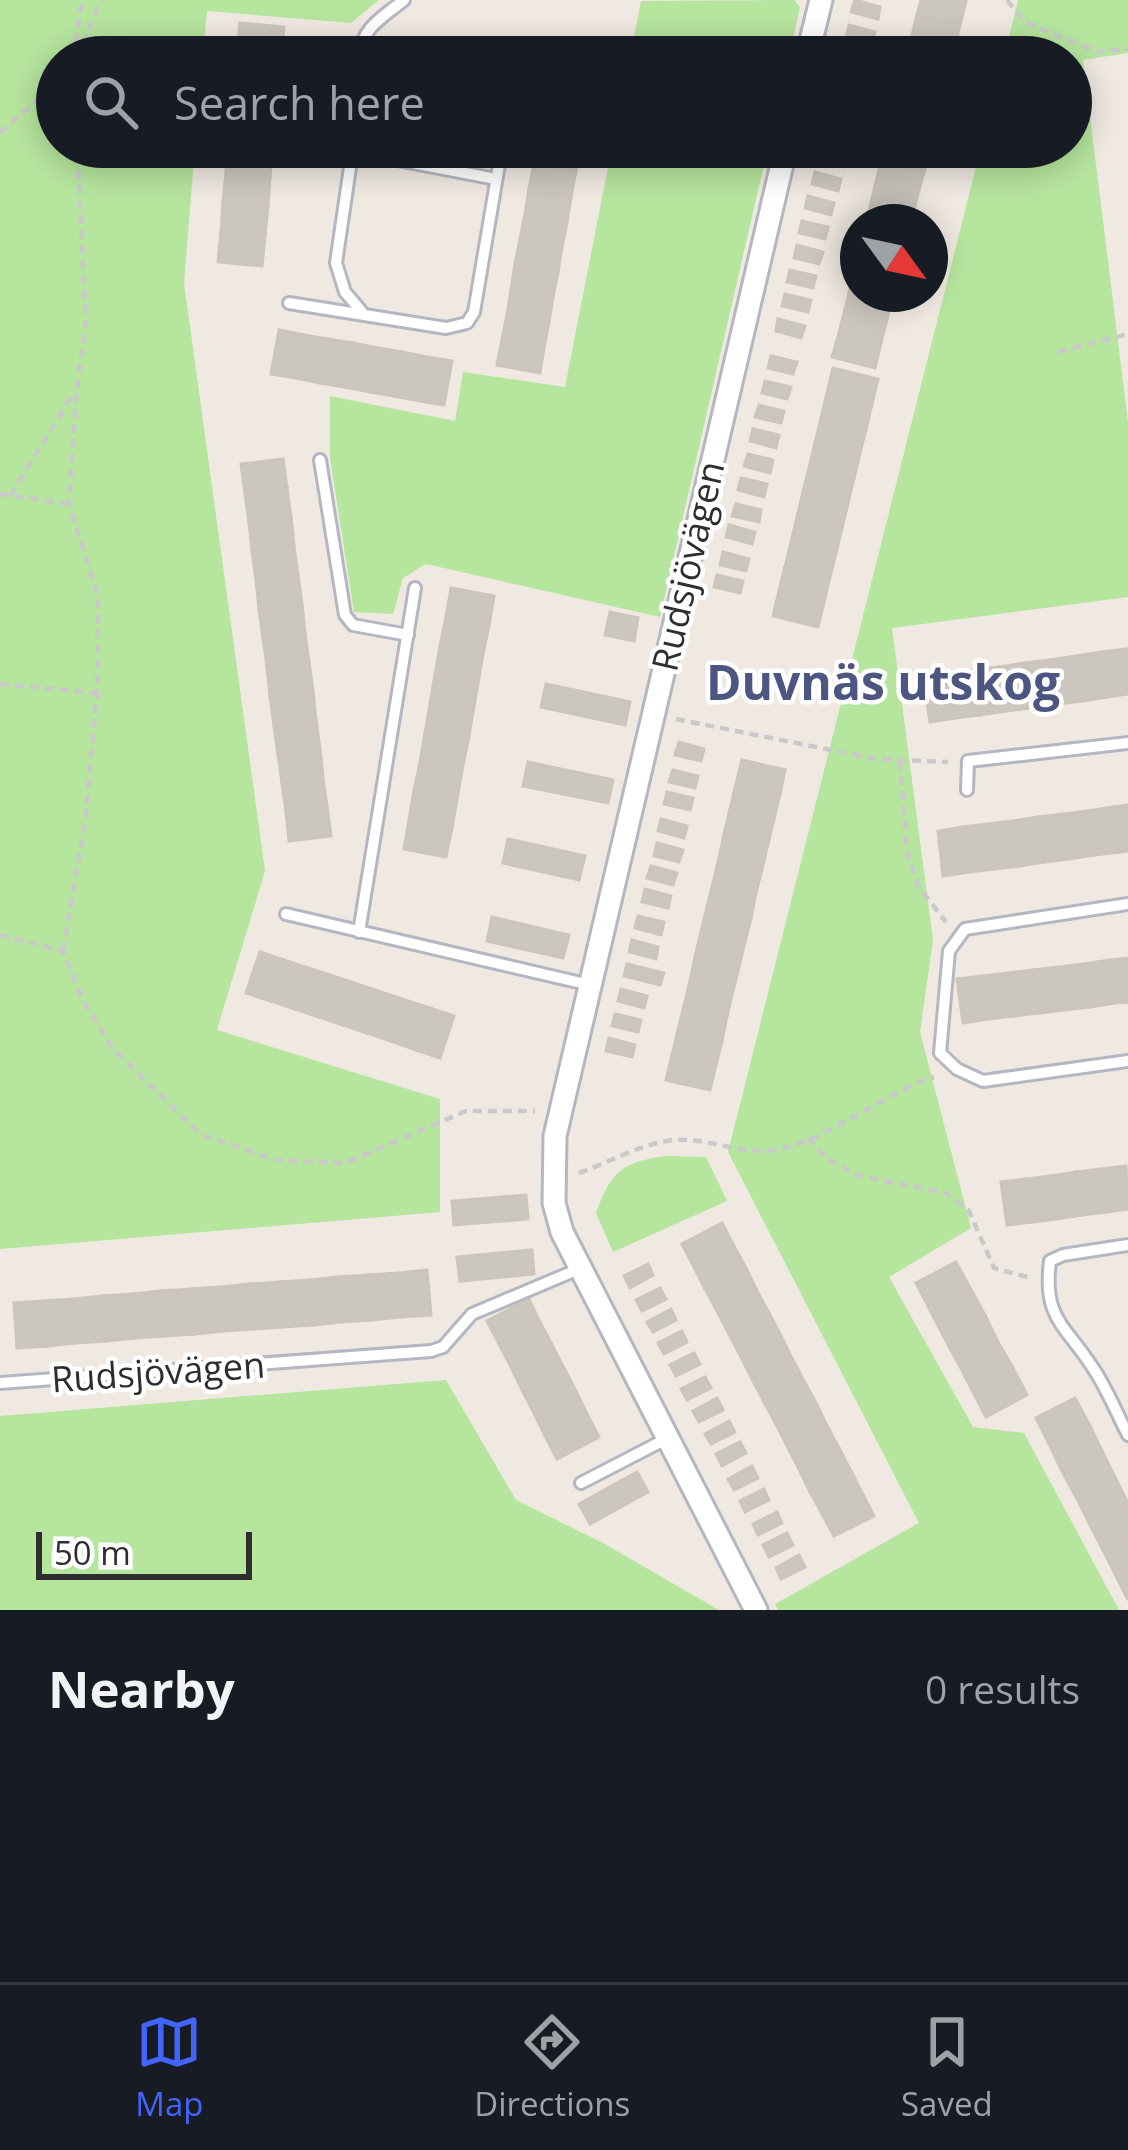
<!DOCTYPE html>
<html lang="en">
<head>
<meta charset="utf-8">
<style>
  body { margin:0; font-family:"Open Sans",sans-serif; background:#242831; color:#f1f3f6 }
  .compass { position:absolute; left:840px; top:204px; width:108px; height:108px; border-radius:50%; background:#171b24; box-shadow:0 6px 30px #0003; rotate:123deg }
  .scale { position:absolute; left:36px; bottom:30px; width:216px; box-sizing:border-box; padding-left:12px; border:6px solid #2e2e2e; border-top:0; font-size:33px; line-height:42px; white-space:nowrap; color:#2e2e2e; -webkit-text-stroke:9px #fff; paint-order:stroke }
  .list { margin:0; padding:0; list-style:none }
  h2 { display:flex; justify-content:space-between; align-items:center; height:156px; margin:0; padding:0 48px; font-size:51px }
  h2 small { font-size:39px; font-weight:400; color:#9ea1a6 }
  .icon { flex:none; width:66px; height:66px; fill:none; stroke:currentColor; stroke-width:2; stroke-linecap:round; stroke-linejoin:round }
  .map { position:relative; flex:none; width:1128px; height:1610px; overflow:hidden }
  .search { position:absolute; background:#171b24; box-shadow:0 6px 30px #0003; left:36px; right:36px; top:36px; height:132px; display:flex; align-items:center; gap:30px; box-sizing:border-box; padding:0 42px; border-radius:66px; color:#9ea1a6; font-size:45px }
  .sheet { height:372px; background:#171b24 }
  nav { display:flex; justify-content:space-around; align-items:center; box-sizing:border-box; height:168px; border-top:3px solid #363941; background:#171b24; font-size:33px; color:#9ea1a6 }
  nav a { display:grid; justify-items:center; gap:6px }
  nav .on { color:#4264fb }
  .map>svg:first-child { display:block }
</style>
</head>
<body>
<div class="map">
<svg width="1128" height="1610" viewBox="0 0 1128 1610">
  <rect width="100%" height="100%" fill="#efe9e1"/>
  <g fill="#b6e59e">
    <polygon points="0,0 379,0 351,23 207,11 203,57 57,57 57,147 195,147 184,283 265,871 217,1030 440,1099 440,1212 0,1249"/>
    <polygon points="794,0 800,7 789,57 630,57 641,1"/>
    <polygon points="1018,0 1128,0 1128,53 1083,60 1128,422 1128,597 892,628 933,940 920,1032 971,1228 889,1277 973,1427 1024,1433 1119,1610 778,1610 775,1604 919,1523 728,1152 981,147 1071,147 1071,57 1004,57"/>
    <polygon points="612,147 768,147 660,617 426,564 403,578 393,614 354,612 330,458 330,396 455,421 463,372 565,387"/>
    <path d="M666,1156l40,1 21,44 -114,51 -17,-39c15,-42 26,-51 70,-57z"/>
    <polygon points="446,1380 516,1500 601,1542 719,1610 0,1610 0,1416"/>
  </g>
  <g fill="#cbc7bf" stroke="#cbc5ba" stroke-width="3">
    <polygon points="855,0 880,7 878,19 851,12"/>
    <polygon points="921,0 966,1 960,25 917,15"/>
    <polygon points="917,15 960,25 954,50 911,39"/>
    <polygon points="240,23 284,27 281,57 237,53"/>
    <polygon points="849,25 875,32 871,44 846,38"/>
    <polygon points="911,39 954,50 952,57 907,57"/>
    <polygon points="228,147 273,147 270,176 226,172"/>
    <polygon points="537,147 580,147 576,171 534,164"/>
    <polygon points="885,147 930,148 924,172 881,162"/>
    <polygon points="821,148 847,155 844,167 818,160"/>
    <polygon points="881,162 924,172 917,197 875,186"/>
    <polygon points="534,164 576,171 571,197 529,189"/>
    <polygon points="226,172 270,176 268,206 223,202"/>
    <polygon points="815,172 841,179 838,191 812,184"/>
    <polygon points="875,186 917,197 911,221 869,211"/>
    <polygon points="529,189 571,197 567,222 525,214"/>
    <polygon points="808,196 834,203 831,215 805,208"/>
    <polygon points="223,202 268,206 265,236 221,232"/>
    <polygon points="869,211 911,221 911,222 866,222"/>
    <polygon points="525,214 567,222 562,247 520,239"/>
    <polygon points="802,221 828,227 825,239 799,233"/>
    <polygon points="221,232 265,236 262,266 218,262"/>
    <polygon points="520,239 562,247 558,272 515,264"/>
    <polygon points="797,245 823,252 819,264 794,258"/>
    <polygon points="515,264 558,272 553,297 511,290"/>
    <polygon points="790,270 816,276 813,288 787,282"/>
    <polygon points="851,284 858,286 858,294 893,295 887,319 845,309"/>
    <polygon points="511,290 553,297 549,322 507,315"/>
    <polygon points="785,294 811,300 808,312 782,306"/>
    <polygon points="845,309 887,319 881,343 839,333"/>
    <polygon points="507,315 549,322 544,348 502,340"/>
    <polygon points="778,319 805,326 801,338 776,331"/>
    <polygon points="279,330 304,335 296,378 271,374"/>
    <polygon points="839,333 881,343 875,368 832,357"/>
    <polygon points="304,335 328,339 320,383 296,378"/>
    <polygon points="328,339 353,343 345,387 320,383"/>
    <polygon points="502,340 544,348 540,373 497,365"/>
    <polygon points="353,343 378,348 370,392 345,387"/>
    <polygon points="378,348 402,352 394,396 370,392"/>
    <polygon points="402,352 427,357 420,401 394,396"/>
    <polygon points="771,356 797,362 793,374 768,368"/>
    <polygon points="427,357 452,361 444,405 420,401"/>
    <polygon points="833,368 878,379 872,404 827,393"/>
    <polygon points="765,381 791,387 787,399 762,393"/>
    <polygon points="827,393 872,404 866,429 821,418"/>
    <polygon points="759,405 784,411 781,423 755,417"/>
    <polygon points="821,418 866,429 860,453 815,443"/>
    <polygon points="753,429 779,435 776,448 750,441"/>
    <polygon points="815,443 860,453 854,478 809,468"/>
    <polygon points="748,454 773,460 770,473 744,466"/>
    <polygon points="283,459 287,488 245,493 241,464"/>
    <polygon points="809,468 854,478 848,503 803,492"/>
    <polygon points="741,478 767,484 764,497 738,490"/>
    <polygon points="287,488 291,517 249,523 245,493"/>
    <polygon points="803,492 848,503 842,528 797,517"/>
    <polygon points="736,504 761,510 759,522 732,516"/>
    <polygon points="291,517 294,546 252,551 249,523"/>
    <polygon points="797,517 842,528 836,553 791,542"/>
    <polygon points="729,525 755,532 752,544 726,537"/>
    <polygon points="791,542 836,553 830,577 785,567"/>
    <polygon points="294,546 298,575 256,580 252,551"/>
    <polygon points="723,552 749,559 746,571 720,565"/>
    <polygon points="785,567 830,577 824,602 779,591"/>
    <polygon points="298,575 302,604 259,609 256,580"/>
    <polygon points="717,575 743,581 740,593 714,587"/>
    <polygon points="451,588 494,596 489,625 446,617"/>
    <polygon points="779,591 824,602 818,627 773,616"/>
    <polygon points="302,604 305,633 263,638 259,609"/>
    <polygon points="610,612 638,618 634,641 605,635"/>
    <polygon points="446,617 489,625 483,654 440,646"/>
    <polygon points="305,633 309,662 267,667 263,638"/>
    <polygon points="440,646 483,654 478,683 435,675"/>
    <polygon points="1127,649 1128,694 1107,697 1101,652"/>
    <polygon points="1101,652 1107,697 1082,701 1076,656"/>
    <polygon points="1076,656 1082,701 1057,704 1050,660"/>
    <polygon points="1050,660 1057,704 1031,708 1025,663"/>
    <polygon points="309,662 313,691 270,696 267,667"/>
    <polygon points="1025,663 1031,708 1006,711 999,667"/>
    <polygon points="999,667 1006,711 980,715 974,670"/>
    <polygon points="974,670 980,715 955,718 949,674"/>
    <polygon points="949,674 955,718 930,722 923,677"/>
    <polygon points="435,675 478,683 473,712 430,704"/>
    <polygon points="546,684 630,702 625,725 541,707"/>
    <polygon points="313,691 316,720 274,726 270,696"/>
    <polygon points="430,704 473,712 468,741 425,733"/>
    <polygon points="316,720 320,749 278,754 274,726"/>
    <polygon points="425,733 468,741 462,770 420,762"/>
    <polygon points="679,742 704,749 701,761 675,755"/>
    <polygon points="320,749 323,778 282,783 278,754"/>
    <polygon points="742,760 785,770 780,794 736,784"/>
    <polygon points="420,762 462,770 457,799 414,791"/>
    <polygon points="528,762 613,780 608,803 523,786"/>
    <polygon points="673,770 698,776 695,788 669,782"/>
    <polygon points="323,778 327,807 286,812 282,783"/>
    <polygon points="736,784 780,794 774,819 730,809"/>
    <polygon points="414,791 457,799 452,828 409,820"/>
    <polygon points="667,792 693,798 690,810 664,804"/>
    <polygon points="1128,805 1128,851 1119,852 1113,807"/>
    <polygon points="327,807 331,836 289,841 286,812"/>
    <polygon points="1113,807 1119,852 1094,855 1088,811"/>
    <polygon points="730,809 774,819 768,844 724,834"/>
    <polygon points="1088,811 1094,855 1069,859 1063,814"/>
    <polygon points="1063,814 1069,859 1044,862 1038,817"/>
    <polygon points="1038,817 1044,862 1019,866 1013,821"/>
    <polygon points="661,819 687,826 684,838 658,831"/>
    <polygon points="409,820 452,828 446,857 404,849"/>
    <polygon points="1013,821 1019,866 994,869 988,824"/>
    <polygon points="988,824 994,869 969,872 963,827"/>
    <polygon points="963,827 969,872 943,876 938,831"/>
    <polygon points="724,834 768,844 762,869 719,858"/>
    <polygon points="508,839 585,856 579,880 503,863"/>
    <polygon points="657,843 683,850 679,862 654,856"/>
    <polygon points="719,858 762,869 756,893 713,883"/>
    <polygon points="651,866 677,873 673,885 647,878"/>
    <polygon points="713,883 756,893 751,918 707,907"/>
    <polygon points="645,889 671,896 668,908 642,902"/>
    <polygon points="707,907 751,918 745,942 701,932"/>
    <polygon points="638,916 664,922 661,935 635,928"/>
    <polygon points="492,917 569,935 563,958 487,941"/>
    <polygon points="701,932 745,942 739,967 695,957"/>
    <polygon points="632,940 658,947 656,959 629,952"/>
    <polygon points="260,952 284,960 271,1001 246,993"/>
    <polygon points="695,957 739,967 733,991 690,981"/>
    <polygon points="1128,958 1128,1002 1115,1003 1110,960"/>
    <polygon points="284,960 308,968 295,1009 271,1001"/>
    <polygon points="1110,960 1115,1003 1090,1007 1084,964"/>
    <polygon points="627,964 664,973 660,985 624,976"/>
    <polygon points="1084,964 1090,1007 1064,1010 1059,967"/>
    <polygon points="1059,967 1064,1010 1039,1013 1033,970"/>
    <polygon points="308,968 333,976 319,1017 295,1009"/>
    <polygon points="1033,970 1039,1013 1014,1016 1008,973"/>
    <polygon points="1008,973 1014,1016 988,1019 983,976"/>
    <polygon points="333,976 357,984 343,1025 319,1017"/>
    <polygon points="983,976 988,1019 963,1023 957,979"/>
    <polygon points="690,981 733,991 727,1016 684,1006"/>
    <polygon points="357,984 381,992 367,1033 343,1025"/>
    <polygon points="621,989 647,996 644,1008 618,1001"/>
    <polygon points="381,992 405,1000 391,1041 367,1033"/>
    <polygon points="405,1000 430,1008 416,1050 391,1041"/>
    <polygon points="684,1006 727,1016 722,1041 678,1030"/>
    <polygon points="430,1008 454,1016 440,1058 416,1050"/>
    <polygon points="615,1014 641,1020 638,1032 612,1026"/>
    <polygon points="678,1030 722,1041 716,1065 672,1055"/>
    <polygon points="609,1038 635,1045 632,1057 606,1051"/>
    <polygon points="672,1055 716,1065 710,1090 666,1080"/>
    <polygon points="1126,1166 1128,1209 1107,1212 1101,1169"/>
    <polygon points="1101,1169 1107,1212 1082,1215 1076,1172"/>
    <polygon points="1076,1172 1082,1215 1057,1219 1051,1176"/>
    <polygon points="1051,1176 1057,1219 1032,1222 1026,1179"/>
    <polygon points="1026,1179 1032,1222 1007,1225 1001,1182"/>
    <polygon points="526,1195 528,1219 454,1225 452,1201"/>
    <polygon points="722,1223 734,1246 694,1267 682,1244"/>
    <polygon points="734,1246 746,1268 705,1289 694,1267"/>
    <polygon points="532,1250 534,1274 460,1281 457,1257"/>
    <polygon points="956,1262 970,1288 930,1310 916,1283"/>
    <polygon points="648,1264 653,1275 630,1288 624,1276"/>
    <polygon points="746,1268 757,1291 717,1311 705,1289"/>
    <polygon points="427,1270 431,1315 401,1317 398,1273"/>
    <polygon points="398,1273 401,1317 371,1320 368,1275"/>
    <polygon points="368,1275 371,1320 342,1322 339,1277"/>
    <polygon points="339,1277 342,1322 313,1325 309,1280"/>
    <polygon points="309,1280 313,1325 283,1327 280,1282"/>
    <polygon points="280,1282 283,1327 254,1329 250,1284"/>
    <polygon points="250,1284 254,1329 224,1331 220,1287"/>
    <polygon points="220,1287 224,1331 194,1334 191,1289"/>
    <polygon points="660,1288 666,1299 642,1311 636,1300"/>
    <polygon points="970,1288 985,1315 944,1337 930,1310"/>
    <polygon points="191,1289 194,1334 165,1336 161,1291"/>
    <polygon points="161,1291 165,1336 135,1338 132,1294"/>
    <polygon points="757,1291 769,1313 729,1334 717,1311"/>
    <polygon points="132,1294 135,1338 106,1341 103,1296"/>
    <polygon points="103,1296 106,1341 76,1343 73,1299"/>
    <polygon points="73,1299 76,1343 47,1346 43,1301"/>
    <polygon points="529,1299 540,1322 499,1344 487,1321"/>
    <polygon points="43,1301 47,1346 17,1348 14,1303"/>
    <polygon points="671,1309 676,1320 653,1332 647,1322"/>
    <polygon points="769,1313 781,1336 741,1357 729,1334"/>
    <polygon points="985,1315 998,1342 958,1363 944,1337"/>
    <polygon points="540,1322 552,1345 511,1367 499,1344"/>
    <polygon points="682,1331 687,1342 664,1354 658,1343"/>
    <polygon points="781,1336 792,1358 752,1379 741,1357"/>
    <polygon points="998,1342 1013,1368 972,1390 958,1363"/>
    <polygon points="552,1345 564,1368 522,1390 511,1367"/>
    <polygon points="694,1353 700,1364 676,1376 670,1365"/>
    <polygon points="792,1358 804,1381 764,1402 752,1379"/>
    <polygon points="564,1368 576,1391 534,1413 522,1390"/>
    <polygon points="1013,1368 1027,1395 986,1417 972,1390"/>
    <polygon points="705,1377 711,1388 687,1400 681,1389"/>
    <polygon points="804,1381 816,1403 776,1424 764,1402"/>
    <polygon points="576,1391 587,1414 545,1436 534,1413"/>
    <polygon points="717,1398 723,1410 699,1422 693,1411"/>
    <polygon points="1075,1398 1089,1424 1049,1444 1036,1418"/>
    <polygon points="816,1403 827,1426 787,1446 776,1424"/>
    <polygon points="587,1414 599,1437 557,1459 545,1436"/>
    <polygon points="729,1421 735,1432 711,1444 705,1434"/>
    <polygon points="1089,1424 1102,1451 1062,1471 1049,1444"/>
    <polygon points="827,1426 839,1448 799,1469 787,1446"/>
    <polygon points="740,1442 746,1453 722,1466 716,1454"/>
    <polygon points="839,1448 851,1471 810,1492 799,1469"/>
    <polygon points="1102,1451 1115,1477 1076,1497 1062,1471"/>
    <polygon points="752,1466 758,1478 734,1490 728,1479"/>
    <polygon points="851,1471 862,1493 822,1514 810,1492"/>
    <polygon points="637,1472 648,1492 590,1524 579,1504"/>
    <polygon points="1115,1477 1128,1503 1089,1523 1076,1497"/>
    <polygon points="764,1489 769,1500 745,1512 740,1501"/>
    <polygon points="862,1493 874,1516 834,1536 822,1514"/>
    <polygon points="1128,1503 1128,1537 1103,1550 1089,1523"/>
    <polygon points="777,1512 782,1523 758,1535 753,1524"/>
    <polygon points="787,1533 793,1545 769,1557 763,1545"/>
    <polygon points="1128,1537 1128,1570 1116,1576 1103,1550"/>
    <polygon points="799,1555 805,1567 781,1579 776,1568"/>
    <polygon points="1128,1570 1128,1600 1116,1576"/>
  </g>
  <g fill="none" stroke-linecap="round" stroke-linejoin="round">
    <g stroke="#b4b7c1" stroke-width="16">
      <g id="service">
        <path d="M359,57c2,-29 24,-40 45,-57"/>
        <polyline points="353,147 336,263 345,292 362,312"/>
        <polyline points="356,147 366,154 496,179"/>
        <polyline points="289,303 446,328 467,323 474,312 502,147"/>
        <polyline points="320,460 345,615 353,625 408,635"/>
        <polyline points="967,790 968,761 1128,743"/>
        <polyline points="1128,904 965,929 949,951 940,1053 957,1069 983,1081 1128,1061"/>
        <polyline points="286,914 590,985"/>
        <polyline points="359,932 415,588"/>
        <path d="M1128,1245l-65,10 -13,6c-7,56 13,62 41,104 15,21 25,47 37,70"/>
        <polyline points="0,1383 431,1351 443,1347 472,1314 579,1269"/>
        <polyline points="581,1483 668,1438"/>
      </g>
    </g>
    <g stroke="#b4b7c1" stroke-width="27">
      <g id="minor">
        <polyline points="807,57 821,0"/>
        <polyline points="756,1610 562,1232 554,1203 555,1136 786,147"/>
      </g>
    </g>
    <g stroke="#c9c9c9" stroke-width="4.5" stroke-dasharray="9 6" stroke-linecap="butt">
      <polyline points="1007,0 1025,22 1097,52 1128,49"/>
      <polyline points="73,57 82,0"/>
      <polyline points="77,57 101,0"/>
      <polyline points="0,133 57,82"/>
      <polyline points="1058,352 1128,334"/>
      <polyline points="0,494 69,504"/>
      <polyline points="11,495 74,392"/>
      <polyline points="0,684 96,693"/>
      <polyline points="676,719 876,759 948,762"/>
      <polyline points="900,761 907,851 918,886 946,922"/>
      <polyline points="0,935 63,951 82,999 113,1049 200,1134 276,1160 345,1163 466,1111 535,1111"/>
      <polyline points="63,951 85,821 97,693 98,597 69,504 77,387 86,323 77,147"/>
      <polyline points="808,1138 827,1159 860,1176 946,1193 969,1211 994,1268 1031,1278"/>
      <path d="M579,1173c28,-10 59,-27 87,-32 40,-7 77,18 119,7 53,-15 97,-54 149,-71"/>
    </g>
    <use href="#service" stroke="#fff" stroke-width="10"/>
    <use href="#minor" stroke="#fff" stroke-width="21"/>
  </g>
  <g text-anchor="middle" stroke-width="9" stroke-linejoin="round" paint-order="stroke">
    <g font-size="36" fill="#2e2e2e" stroke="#fff">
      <text transform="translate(688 566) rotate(-77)" y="13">Rudsjövägen</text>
      <text transform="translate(158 1372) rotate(-4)" y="13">Rudsjövägen</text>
    </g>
    <g font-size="48" font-weight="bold" fill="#4d5680" stroke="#fff">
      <text x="883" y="700">Duvnäs utskog</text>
    </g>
  </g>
</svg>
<svg class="compass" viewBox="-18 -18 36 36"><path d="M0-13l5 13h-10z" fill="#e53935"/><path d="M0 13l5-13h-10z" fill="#9ea1a6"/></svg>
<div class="scale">50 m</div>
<div class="search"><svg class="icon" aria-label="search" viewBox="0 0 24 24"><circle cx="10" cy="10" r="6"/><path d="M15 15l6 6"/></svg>Search here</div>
</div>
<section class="sheet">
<h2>Nearby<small>0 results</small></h2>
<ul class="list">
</ul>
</section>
<nav>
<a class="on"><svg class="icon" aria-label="map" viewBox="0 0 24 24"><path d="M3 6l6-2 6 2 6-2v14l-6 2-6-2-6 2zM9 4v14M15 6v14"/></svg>Map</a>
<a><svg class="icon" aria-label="directions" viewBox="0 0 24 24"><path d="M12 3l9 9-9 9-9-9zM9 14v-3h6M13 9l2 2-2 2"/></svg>Directions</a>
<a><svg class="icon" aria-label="saved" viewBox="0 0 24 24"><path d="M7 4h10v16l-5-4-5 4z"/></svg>Saved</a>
</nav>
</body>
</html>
